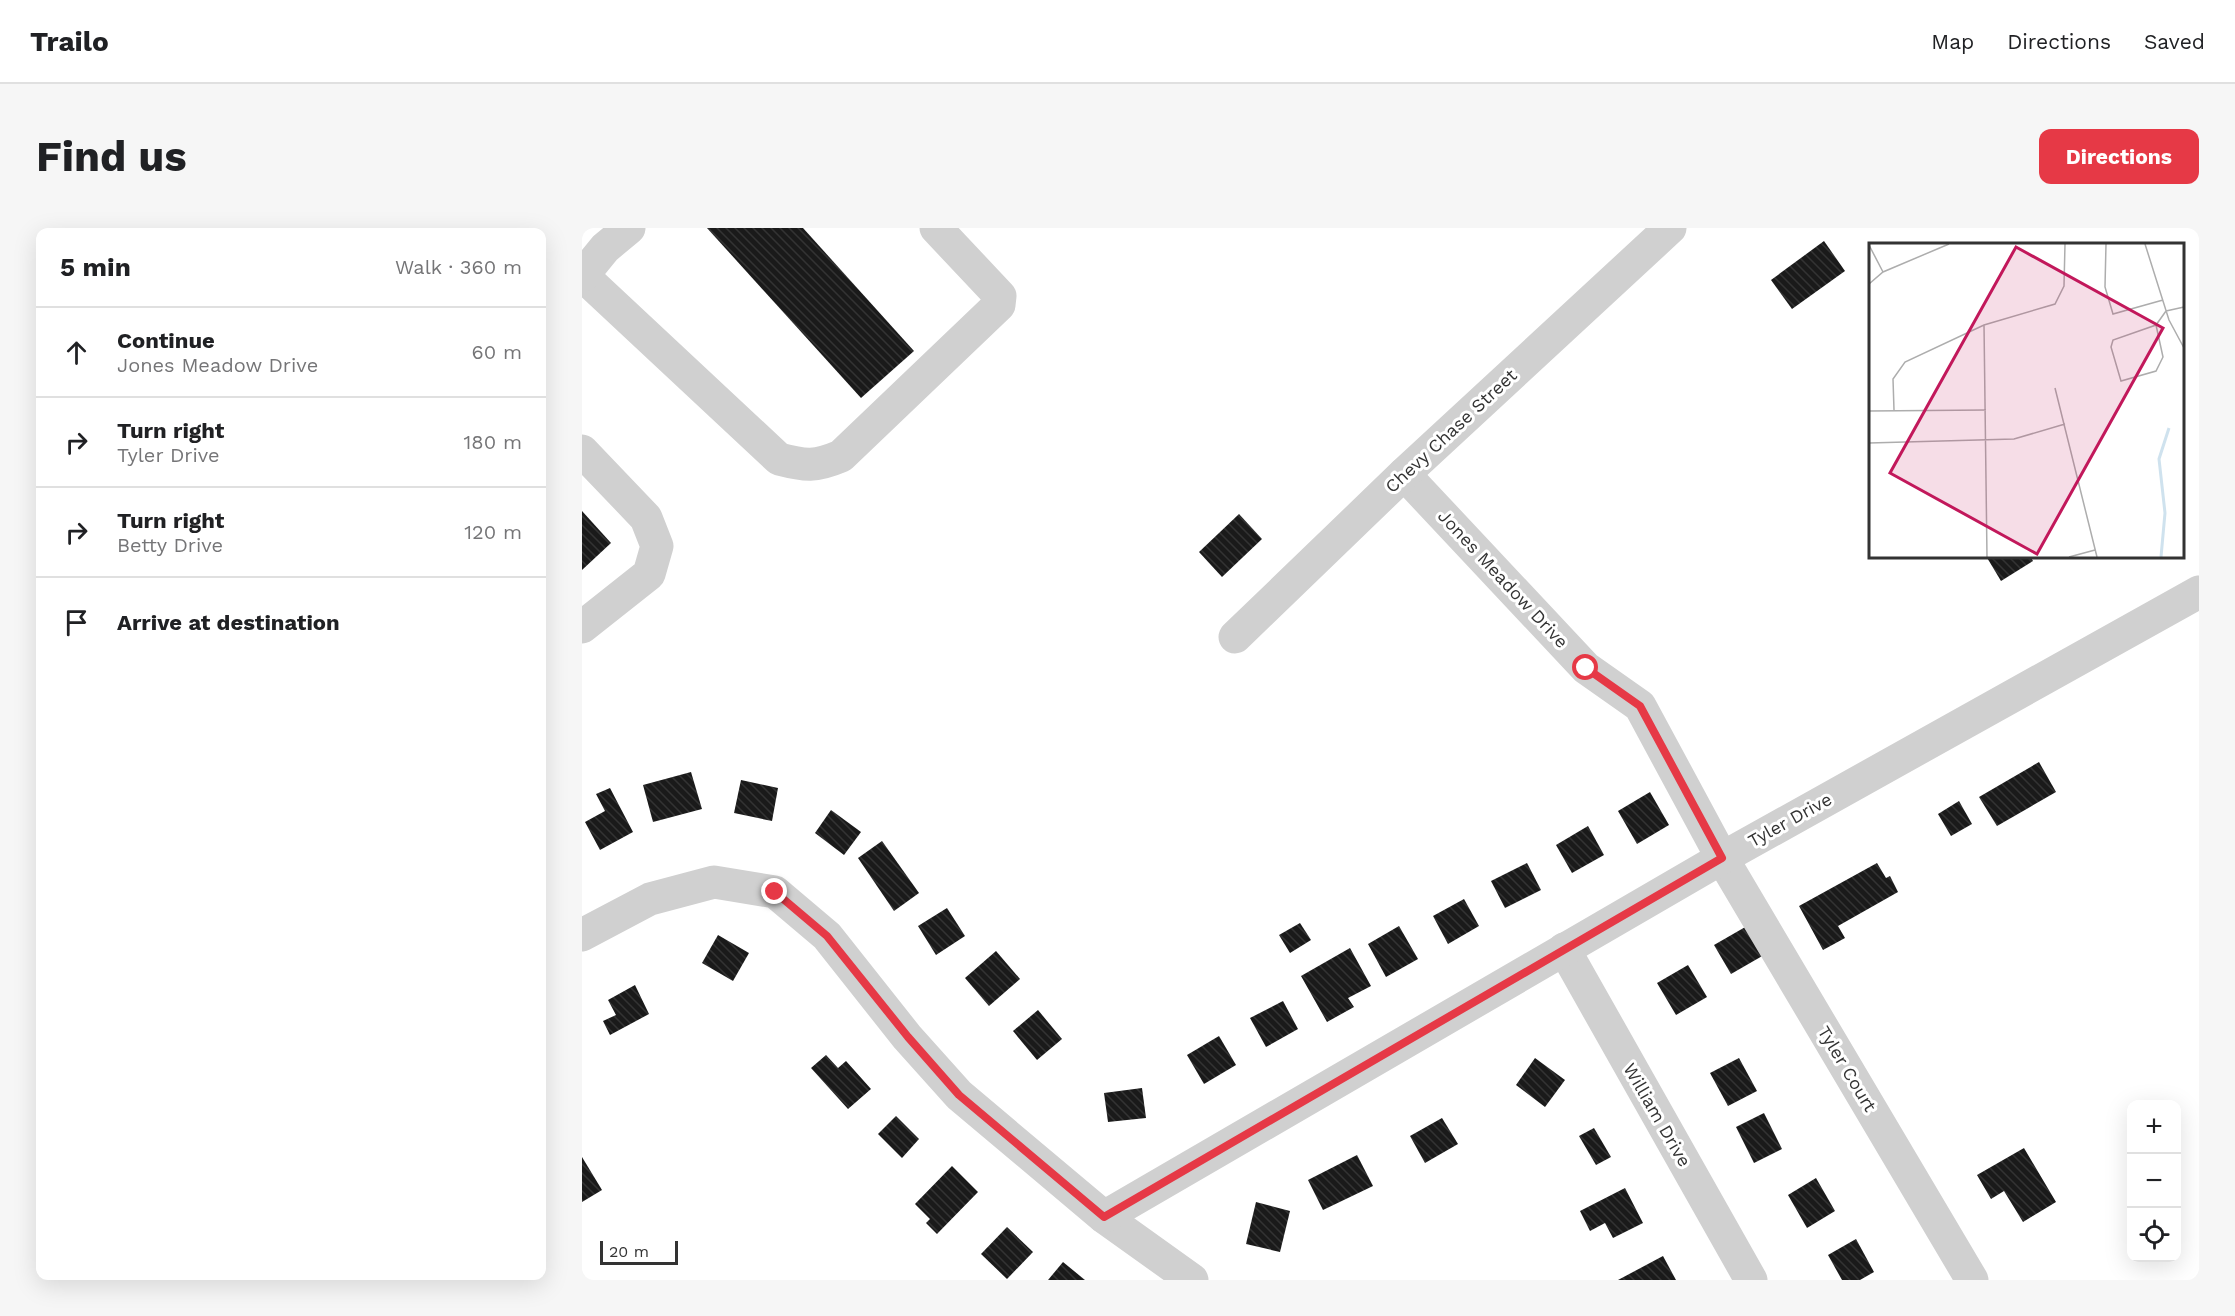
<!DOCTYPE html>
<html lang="en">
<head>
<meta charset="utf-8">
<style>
  body { margin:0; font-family:"Work Sans",sans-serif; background:#f6f6f6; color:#202124 }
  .controls { position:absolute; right:18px; bottom:18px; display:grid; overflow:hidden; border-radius:12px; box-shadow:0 6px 24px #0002 }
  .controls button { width:54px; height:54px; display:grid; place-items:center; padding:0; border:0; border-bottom:2px solid #e0e0e0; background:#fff; color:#202124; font:30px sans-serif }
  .scale { position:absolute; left:18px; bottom:15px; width:78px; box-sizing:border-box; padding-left:6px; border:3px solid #333; border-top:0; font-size:16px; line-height:21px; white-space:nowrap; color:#333; -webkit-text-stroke:4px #fff; paint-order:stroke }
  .stop { position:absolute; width:18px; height:18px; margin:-14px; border:4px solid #e63946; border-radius:50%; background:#fff }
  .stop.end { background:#e63946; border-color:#fff; box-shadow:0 2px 6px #0008 }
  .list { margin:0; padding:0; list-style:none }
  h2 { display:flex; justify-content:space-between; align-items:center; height:78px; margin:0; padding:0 24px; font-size:26px }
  h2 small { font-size:20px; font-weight:400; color:#757577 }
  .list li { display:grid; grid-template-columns:39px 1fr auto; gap:18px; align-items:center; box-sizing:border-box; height:90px; padding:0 24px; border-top:2px solid #e0e0e0 }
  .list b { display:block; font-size:22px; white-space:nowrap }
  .list p { margin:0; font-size:20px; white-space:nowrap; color:#757577 }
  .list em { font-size:20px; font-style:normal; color:#757577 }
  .icon { flex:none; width:33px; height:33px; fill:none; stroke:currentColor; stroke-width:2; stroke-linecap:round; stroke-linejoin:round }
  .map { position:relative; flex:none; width:1617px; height:1052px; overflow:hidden; border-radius:12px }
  header { display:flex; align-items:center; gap:36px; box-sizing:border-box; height:84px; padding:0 30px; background:#fff; border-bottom:2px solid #e0e0e0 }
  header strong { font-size:28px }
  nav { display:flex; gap:33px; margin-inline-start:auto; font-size:21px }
  .intro { display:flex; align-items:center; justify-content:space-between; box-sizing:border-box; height:144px; padding:0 36px }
  h1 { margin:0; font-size:42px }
  .button { padding:15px 27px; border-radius:12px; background:#e63946; color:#fff; font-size:21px; font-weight:700 }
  main { display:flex; gap:36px; padding:0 36px }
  aside { flex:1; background:#fff; border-radius:12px; box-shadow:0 6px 24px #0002 }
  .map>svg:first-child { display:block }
</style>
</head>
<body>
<header>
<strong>Trailo</strong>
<nav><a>Map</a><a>Directions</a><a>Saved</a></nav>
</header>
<div class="intro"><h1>Find us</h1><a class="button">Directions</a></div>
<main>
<aside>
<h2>5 min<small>Walk · 360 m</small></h2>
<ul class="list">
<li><svg class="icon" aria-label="ahead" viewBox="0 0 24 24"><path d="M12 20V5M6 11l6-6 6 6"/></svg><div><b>Continue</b><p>Jones Meadow Drive</p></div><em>60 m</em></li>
<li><svg class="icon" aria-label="right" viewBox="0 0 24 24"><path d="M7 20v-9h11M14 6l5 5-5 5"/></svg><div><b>Turn right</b><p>Tyler Drive</p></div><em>180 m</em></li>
<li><svg class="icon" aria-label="right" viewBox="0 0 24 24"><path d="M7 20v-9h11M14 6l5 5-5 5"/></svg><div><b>Turn right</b><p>Betty Drive</p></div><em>120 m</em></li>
<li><svg class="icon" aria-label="arrive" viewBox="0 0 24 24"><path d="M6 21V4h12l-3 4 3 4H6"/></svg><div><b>Arrive at destination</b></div></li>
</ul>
</aside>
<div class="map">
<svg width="1617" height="1052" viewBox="0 0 1617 1052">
  <defs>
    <pattern id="building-back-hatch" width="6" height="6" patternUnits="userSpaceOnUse" patternTransform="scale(1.5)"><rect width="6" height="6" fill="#1a1a1a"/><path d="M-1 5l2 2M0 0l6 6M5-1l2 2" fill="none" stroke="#333"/></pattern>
  </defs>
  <rect width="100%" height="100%" fill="#fff"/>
  <g fill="url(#building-back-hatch)">
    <polygon points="125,0 221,0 332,123 279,170"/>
    <polygon points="1242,13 1263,43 1210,81 1189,52"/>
    <polygon points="0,283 29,315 0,342"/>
    <polygon points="657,286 680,311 640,349 617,324"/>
    <polygon points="1404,328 1448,328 1451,333 1419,353"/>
    <polygon points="1457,534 1474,564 1415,598 1397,569"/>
    <polygon points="109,544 120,581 71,594 61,557"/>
    <polygon points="159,552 196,560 190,593 152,585"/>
    <polygon points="28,560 51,604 18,622 3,594 23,583 14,566"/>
    <polygon points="1068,564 1087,597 1055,616 1036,583"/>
    <polygon points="1377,573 1390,596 1369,608 1356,586"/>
    <polygon points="249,582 279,604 262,627 233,605"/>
    <polygon points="1006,598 1022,627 990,645 974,617"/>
    <polygon points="300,613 337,665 312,683 276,630"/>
    <polygon points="945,635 959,662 923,680 909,653"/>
    <polygon points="1295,635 1304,650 1308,648 1316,664 1256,698 1263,710 1241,722 1217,678"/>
    <polygon points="882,671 897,698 866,716 851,688"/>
    <polygon points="365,680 383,708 354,727 336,698"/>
    <polygon points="718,695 729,712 708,725 697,707"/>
    <polygon points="817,698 836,731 804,749 786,716"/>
    <polygon points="1165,698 1182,727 1149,746 1132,717"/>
    <polygon points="136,707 167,725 151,753 120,735"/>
    <polygon points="768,720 789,758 766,770 772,779 745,794 719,748"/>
    <polygon points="414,723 438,751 407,778 383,750"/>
    <polygon points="1106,737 1125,769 1094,787 1075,755"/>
    <polygon points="53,757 67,786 28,807 21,793 34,787 26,772"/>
    <polygon points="701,773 716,801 684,819 668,790"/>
    <polygon points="456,782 480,811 455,832 431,803"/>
    <polygon points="637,808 654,837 622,856 605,827"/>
    <polygon points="244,827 256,840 264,833 289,861 266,881 229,840"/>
    <polygon points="953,830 983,852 963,879 934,857"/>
    <polygon points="1157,830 1175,863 1146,878 1128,845"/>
    <polygon points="560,860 564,890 526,894 522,865"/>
    <polygon points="1182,885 1200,921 1172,935 1154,899"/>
    <polygon points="314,888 337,911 320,930 296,906"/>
    <polygon points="860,890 876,916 843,935 828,908"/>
    <polygon points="1012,900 1029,929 1014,937 997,908"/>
    <polygon points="1442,920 1474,974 1441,994 1422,963 1409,971 1395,947"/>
    <polygon points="775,927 791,958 741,982 726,952"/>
    <polygon points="0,929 20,962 0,974"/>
    <polygon points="370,938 396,964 355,1006 344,995 348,991 333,976"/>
    <polygon points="1234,950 1253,983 1225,1000 1206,967"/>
    <polygon points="1043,960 1061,995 1031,1010 1023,995 1008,1003 998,983"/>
    <polygon points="674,974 708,983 698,1024 664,1016"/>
    <polygon points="425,999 451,1024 425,1051 399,1026"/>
    <polygon points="1274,1011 1292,1044 1278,1052 1260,1052 1246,1027"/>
    <polygon points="1081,1028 1094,1052 1036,1052"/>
    <polygon points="481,1034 503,1052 466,1052"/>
  </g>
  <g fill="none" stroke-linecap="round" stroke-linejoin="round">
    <g stroke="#d0d0d0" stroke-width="33">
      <path d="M0,47l197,184c27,7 36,8 62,-3l158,-151 1,-9 -64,-68"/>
      <polyline points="1,47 23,20 47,0"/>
      <polyline points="0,223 64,290 75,318 67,346 0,399"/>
      <polyline points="822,246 1004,440 1058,478 1140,630 1390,1052"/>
      <polyline points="653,409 822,246 1088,0"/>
      <polyline points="0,707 68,671 132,654 193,664 245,708 325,809 377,867 522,989 610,1052"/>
      <polyline points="982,721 1169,1052"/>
      <polyline points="522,989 1140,630 1617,364"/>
    </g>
  </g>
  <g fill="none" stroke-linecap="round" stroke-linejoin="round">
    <polyline stroke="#e63946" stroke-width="8" points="193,664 245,708 326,809 377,867 522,989 1140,630 1058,478 1004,440"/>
  </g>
  <g text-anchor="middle" stroke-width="6" stroke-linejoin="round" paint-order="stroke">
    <g font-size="18" fill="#333" stroke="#fff">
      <text transform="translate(869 203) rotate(-43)" y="6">Chevy Chase Street</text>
      <text transform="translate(921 351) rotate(47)" y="6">Jones Meadow Drive</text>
      <text transform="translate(1208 592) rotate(-29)" y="6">Tyler Drive</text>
      <text transform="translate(1265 841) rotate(59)" y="6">Tyler Court</text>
      <text transform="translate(1075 887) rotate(60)" y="6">William Drive</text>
    </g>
  </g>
  <g transform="translate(1287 15)">
    <rect width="315" height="315" fill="#fff"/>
    <path fill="none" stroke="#cfe2ee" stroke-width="3" d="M292,314l4,-44 -6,-54 10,-31"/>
    <path fill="none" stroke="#adadad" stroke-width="1.5" d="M237,1l-1,43 8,27 50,-14M276,1l24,76 15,28M0,2l14,27M0,41l14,-12 66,-28M297,68l18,-4M115,82l3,232M287,82l7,32 -7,14 -35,10 -10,-34 2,-7 43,-15 10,-14M186,145l42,169M25,167l-1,-31 12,-17 79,-37 71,-21 9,-18 1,-42M0,168l117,-1M0,200l145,-4 51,-15M200,314l26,-7"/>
    <path fill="#c2185b" fill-opacity="0.15" stroke="#c2185b" stroke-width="3" d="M147,4l147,81 -126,226 -147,-81z"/>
    <rect width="315" height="315" fill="none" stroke="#333" stroke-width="3"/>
  </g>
</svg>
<div class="controls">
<button>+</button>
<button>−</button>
<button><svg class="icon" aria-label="locate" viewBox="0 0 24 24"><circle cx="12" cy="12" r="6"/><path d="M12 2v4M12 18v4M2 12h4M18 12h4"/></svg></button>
</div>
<div class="scale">20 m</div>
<div class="stop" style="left:1004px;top:440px"></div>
<div class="stop end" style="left:193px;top:664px"></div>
</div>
</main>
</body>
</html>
